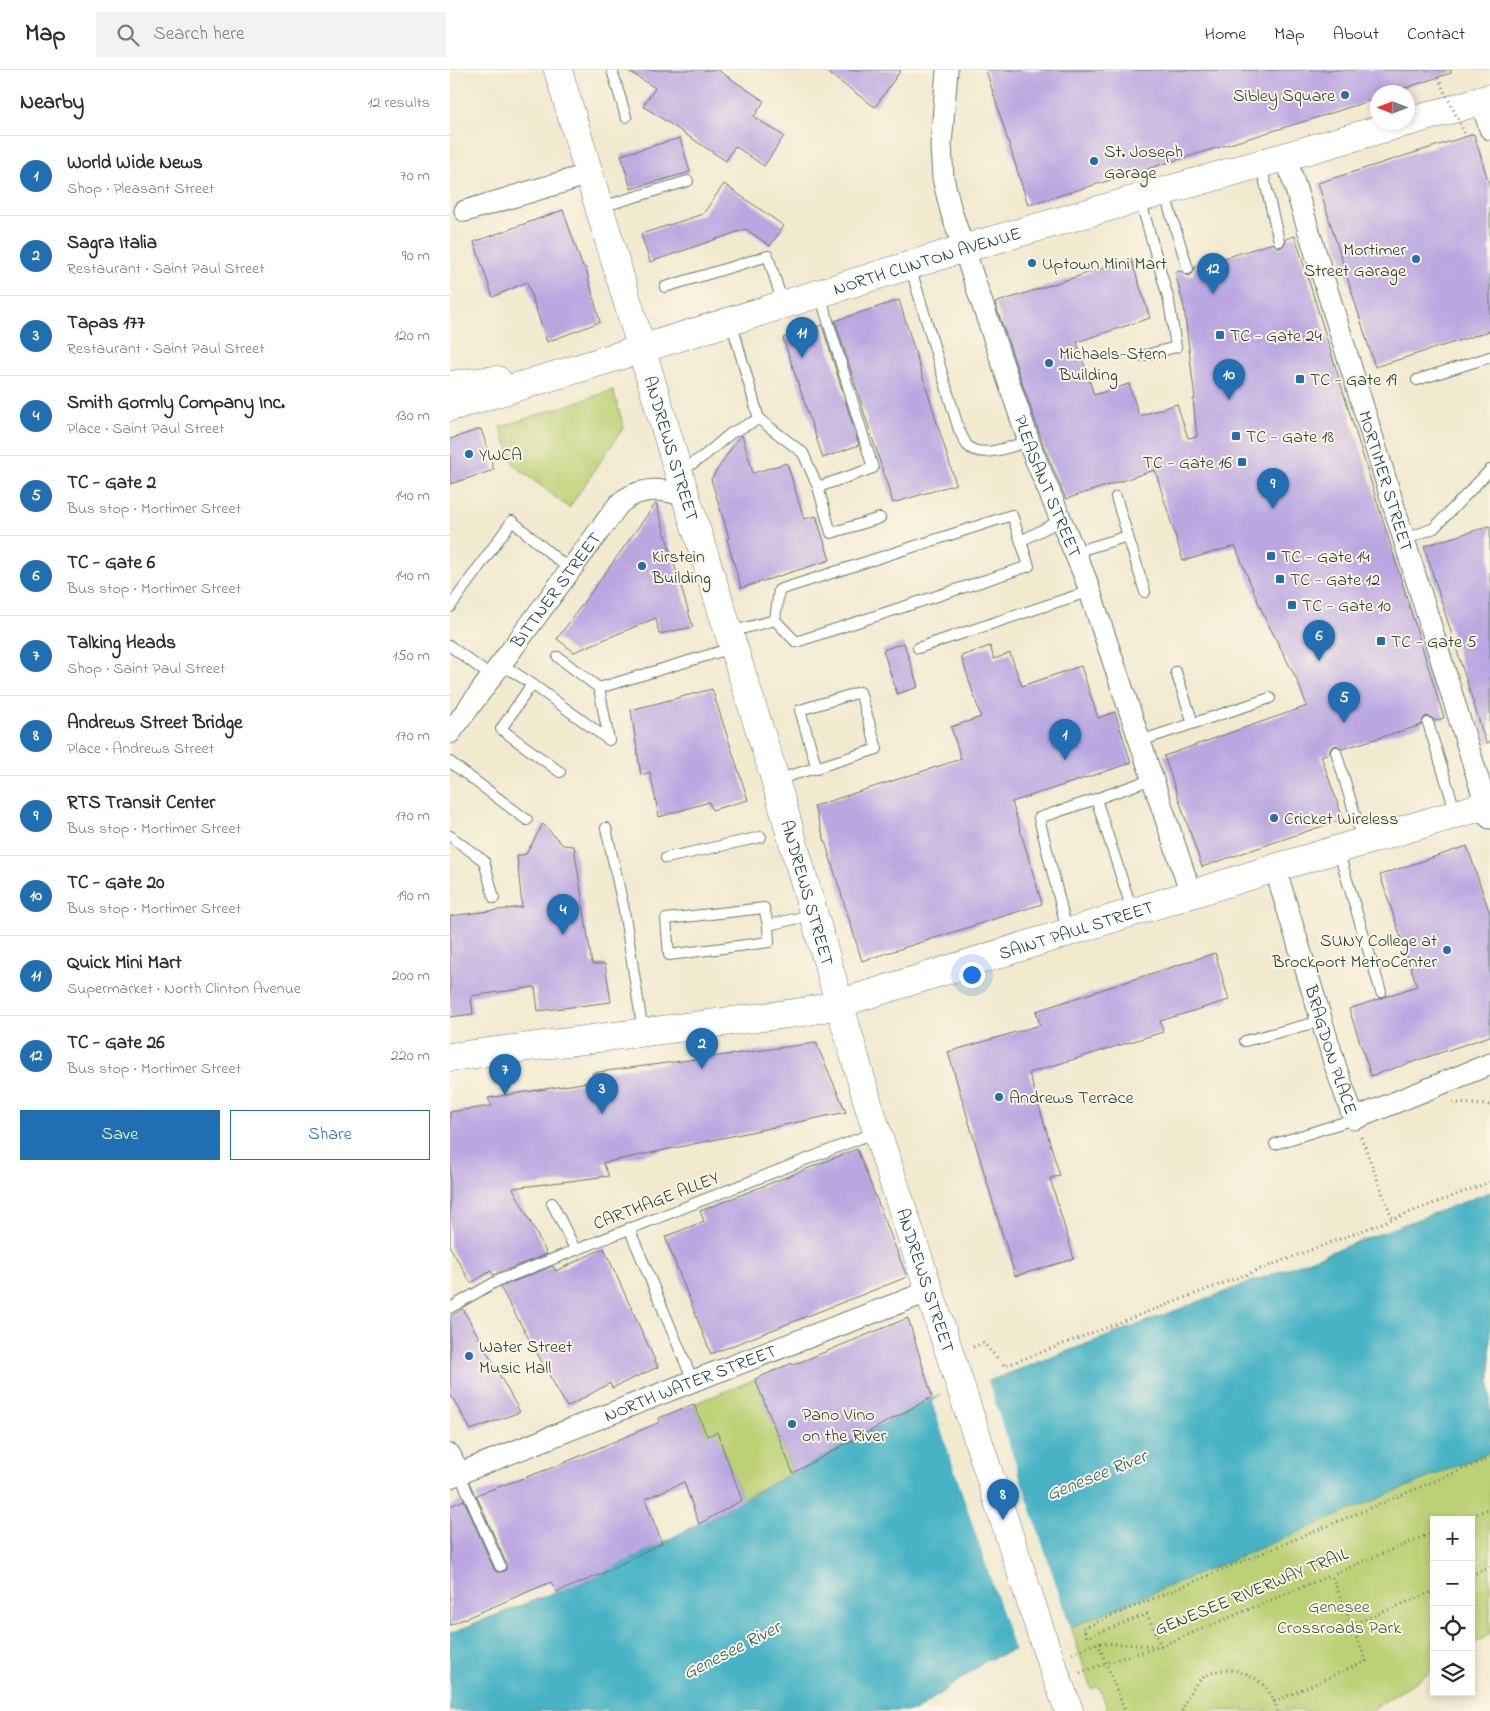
<!DOCTYPE html>
<html lang="en">
<head>
<meta charset="utf-8">
<style>
  body { margin:0; font-family:"Indie Flower",sans-serif; background:#f2f2f3; color:#2b2b33 }
  .controls { position:absolute; right:15px; bottom:15px; display:grid; overflow:hidden; border-radius:0px; box-shadow:0 2px 8px #0003 }
  .controls button { width:45px; height:45px; display:grid; place-items:center; padding:0; border:0; border-bottom:1px solid #e1e1e2; background:#fff; color:#2b2b33; font:25px sans-serif }
  .compass { position:absolute; left:920px; top:15px; width:45px; height:45px; border-radius:50%; background:#fff; box-shadow:0 2px 8px #0003; rotate:270deg }
  .you { position:absolute; left:521px; top:904px; width:18px; height:18px; margin:-12px; border:4px solid #fff; border-radius:50%; background:#1a73e8; box-shadow:0 0 0 8px #1a73e833 }
  .badge { display:grid; place-items:center; width:32px; height:32px; border-radius:50%; background:#1f6fb2; color:#fff; font-size:16px; font-weight:700 }
  .pin { position:absolute; translate:-50% -41px; filter:drop-shadow(0 1px 2px #0008) }
  .pin::after { content:''; position:absolute; top:26px; width:18px; height:15px; background:inherit; clip-path:polygon(0 0,100% 0,50% 100%) }
  .list { margin:0; padding:0; list-style:none }
  h2 { display:flex; justify-content:space-between; align-items:center; height:65px; margin:0; padding:0 20px; font-size:21px }
  h2 small { font-size:16px; font-weight:400; color:#7c7c81 }
  .list li { display:grid; grid-template-columns:32px 1fr auto; gap:15px; align-items:center; box-sizing:border-box; height:80px; padding:0 20px; border-top:1px solid #e1e1e2 }
  .list b { display:block; font-size:19px; white-space:nowrap }
  .list p { margin:0; font-size:16px; white-space:nowrap; color:#7c7c81 }
  .list em { font-size:16px; font-style:normal; color:#7c7c81 }
  .actions { display:flex; gap:10px; padding:15px 20px }
  .actions a { flex:1; padding:11px 0; border:1px solid #1f6fb2; border-radius:0px; text-align:center; font-size:18px; color:#1f6fb2 }
  .actions .main { background:#1f6fb2; color:#fff }
  .icon { flex:none; width:28px; height:28px; fill:none; stroke:currentColor; stroke-width:2; stroke-linecap:round; stroke-linejoin:round }
  .map { position:relative; flex:none; width:1040px; height:1641px; overflow:hidden }
  header { display:flex; align-items:center; gap:30px; box-sizing:border-box; height:70px; padding:0 25px; background:#fff; border-bottom:1px solid #e1e1e2 }
  header strong { font-size:24px }
  nav { display:flex; gap:28px; margin-inline-start:auto; font-size:18px }
  .search { width:350px; height:45px; background:#f2f2f3; display:flex; align-items:center; gap:12px; box-sizing:border-box; padding:0 18px; border-radius:0px; color:#7c7c81; font-size:19px }
  main { display:flex }
  aside { flex:1; background:#fff }
  .map>svg:first-child { display:block }
</style>
</head>
<body>
<header>
<strong>Map</strong>
<div class="search"><svg class="icon" aria-label="search" viewBox="0 0 24 24"><circle cx="10" cy="10" r="6"/><path d="M15 15l6 6"/></svg>Search here</div>
<nav><a>Home</a><a>Map</a><a>About</a><a>Contact</a></nav>
</header>
<main>
<aside>
<h2>Nearby<small>12 results</small></h2>
<ul class="list">
<li><span class="badge">1</span><div><b>World Wide News</b><p>Shop · Pleasant Street</p></div><em>70 m</em></li>
<li><span class="badge">2</span><div><b>Sagra Italia</b><p>Restaurant · Saint Paul Street</p></div><em>90 m</em></li>
<li><span class="badge">3</span><div><b>Tapas 177</b><p>Restaurant · Saint Paul Street</p></div><em>120 m</em></li>
<li><span class="badge">4</span><div><b>Smith Gormly Company Inc.</b><p>Place · Saint Paul Street</p></div><em>130 m</em></li>
<li><span class="badge">5</span><div><b>TC - Gate 2</b><p>Bus stop · Mortimer Street</p></div><em>140 m</em></li>
<li><span class="badge">6</span><div><b>TC - Gate 6</b><p>Bus stop · Mortimer Street</p></div><em>140 m</em></li>
<li><span class="badge">7</span><div><b>Talking Heads</b><p>Shop · Saint Paul Street</p></div><em>150 m</em></li>
<li><span class="badge">8</span><div><b>Andrews Street Bridge</b><p>Place · Andrews Street</p></div><em>170 m</em></li>
<li><span class="badge">9</span><div><b>RTS Transit Center</b><p>Bus stop · Mortimer Street</p></div><em>170 m</em></li>
<li><span class="badge">10</span><div><b>TC - Gate 20</b><p>Bus stop · Mortimer Street</p></div><em>190 m</em></li>
<li><span class="badge">11</span><div><b>Quick Mini Mart</b><p>Supermarket · North Clinton Avenue</p></div><em>200 m</em></li>
<li><span class="badge">12</span><div><b>TC - Gate 26</b><p>Bus stop · Mortimer Street</p></div><em>220 m</em></li>
</ul>
<div class="actions"><a class="main">Save</a><a>Share</a></div>
</aside>
<div class="map">
<svg width="1040" height="1641" viewBox="0 0 1040 1641">
  <rect width="100%" height="100%" fill="#fcf5e5"/>
  <filter id="ink" filterUnits="userSpaceOnUse"><feTurbulence type="fractalNoise" baseFrequency=".02" numOctaves="2"/><feDisplacementMap in="SourceGraphic" scale="10" xChannelSelector="R" yChannelSelector="G"/><feConvolveMatrix kernelMatrix="1 2 1 2 8 2 1 2 1" color-interpolation-filters="sRGB"/></filter>
  <filter id="wash" filterUnits="userSpaceOnUse"><feTurbulence type="fractalNoise" baseFrequency=".0096" numOctaves="4" result="noise"/><feDisplacementMap in="SourceGraphic" scale="20" xChannelSelector="R" yChannelSelector="G"/><feGaussianBlur stdDeviation="1.12" result="paint"/><feColorMatrix in="noise" values="0 0 0 0 0 0 0 0 0 0 0 0 0 0 0 0 0 1.4 0 .05"/><feComposite in="paint" operator="in"/></filter>
  <g filter="url(#wash)">
    <rect width="100%" height="100%" fill="#f1eacf"/>
    <g fill="#bcd074" stroke="#6e8654">
      <polygon points="163,320 174,357 119,438 64,395 50,357"/>
      <polygon points="305,1309 343,1403 292,1428 270,1372 261,1375 244,1334"/>
      <polygon points="1040,1382 1040,1564 1021,1576 1021,1450 984,1450 984,1600 920,1641 658,1641 649,1616 641,1619 621,1557"/>
    </g>
    <polygon fill="#47b3c5" stroke="#33787c" points="1040,1122 1040,1382 621,1557 536,1591 466,1641 0,1641 0,1563 149,1505 212,1473 482,1328 541,1310"/>
    <polygon fill="#f1eacf" points="537,1308 621,1560 565,1582 482,1332 499,1320"/>
    <g id="blocks">
      <g fill="#baa7e1">
        <polygon points="177,0 268,0 314,31 304,47 334,66 314,96 285,76 276,91 193,36 205,18"/>
        <polygon points="374,0 451,0 425,37"/>
        <polygon points="536,0 1001,0 1001,3 943,22 928,22 928,28 869,47 578,135"/>
        <polygon points="1024,64 1040,117 1040,261 925,297 868,113"/>
        <polygon points="230,68 240,102 181,119 171,85"/>
        <polygon points="274,114 334,156 320,176 296,159 200,192 191,164 253,144"/>
        <polygon points="113,140 132,195 136,199 150,252 97,272 77,212 43,227 24,172"/>
        <polygon points="845,166 994,648 985,651 982,648 976,646 973,649 972,655 892,679 888,675 884,676 881,678 879,683 871,686 893,749 752,797 714,686 857,636 847,610 814,546 785,476 733,491 705,400 616,429 594,377 545,233 681,189 700,248 627,272 644,325 679,314 689,346 727,334 738,368 747,367 743,329 745,329 734,237 725,202 731,201 734,204 740,206 743,203 745,197 823,173 827,177 831,178 835,173 836,169"/>
        <polygon points="449,230 506,414 443,433 385,251"/>
        <polygon points="372,255 409,375 373,388 333,268"/>
        <polygon points="31,359 44,400 0,414 0,369"/>
        <polygon points="292,365 303,403 337,393 354,449 366,446 380,490 291,518 277,469 279,468 261,409 289,367"/>
        <polygon points="206,433 243,557 209,564 206,548 124,582 107,569"/>
        <polygon points="1040,456 1040,672 1036,673 974,476"/>
        <polygon points="454,573 468,617 447,624 433,580"/>
        <polygon points="540,576 544,589 560,583 572,616 631,596 648,648 665,642 681,693 562,732 592,834 412,891 364,736 511,689 501,657 531,647 511,586"/>
        <polygon points="262,619 298,730 262,740 259,732 209,747 200,702 191,705 181,640"/>
        <polygon points="93,754 113,775 124,776 142,894 155,894 161,932 88,941 85,917 21,926 23,944 0,947 0,846 72,837 67,786 76,784"/>
        <polygon points="1017,776 1040,844 1040,966 921,1006 899,939 967,916 930,805"/>
        <polygon points="765,883 779,930 710,951 713,962 579,1003 610,1106 600,1108 624,1189 565,1206 498,982 590,955 586,941"/>
        <polygon points="366,973 396,1042 153,1093 159,1106 63,1118 97,1184 43,1205 41,1201 21,1213 0,1177 0,1042 42,1036 38,1028 145,1011 142,1003"/>
        <polygon points="407,1079 457,1207 261,1284 215,1167 254,1151 250,1141"/>
        <polygon points="154,1178 208,1297 162,1318 160,1313 117,1337 50,1217 103,1196 106,1201"/>
        <polygon points="13,1239 70,1342 21,1360 0,1324 0,1247"/>
        <polygon points="458,1248 482,1327 343,1403 305,1309 342,1293 343,1295"/>
        <polygon points="244,1334 257,1366 267,1362 292,1430 249,1454 234,1412 195,1429 212,1473 149,1505 107,1522 101,1512 0,1555 0,1436 14,1430 44,1499 46,1502 52,1502 56,1500 56,1493 26,1425 104,1397 210,1352 209,1348"/>
      </g>
    </g>
  </g>
  <g filter="url(#ink)">
    <use href="#blocks" fill-opacity="0" stroke="#687a6a" stroke-width="1"/>
    <g fill="none" stroke-linecap="round" stroke-linejoin="round">
      <g stroke="#687a6a" stroke-width="12">
        <g id="lane">
          <polyline points="162,0 176,47"/>
          <polyline points="811,95 829,171"/>
          <polyline points="714,122 738,199"/>
          <polyline points="690,129 719,231 726,277 692,286"/>
          <polyline points="151,137 238,111"/>
          <path d="M460,196l49,164c3,5 5,11 8,15 12,15 46,1 61,-4"/>
          <polyline points="215,217 318,186 333,234"/>
          <polyline points="967,310 1040,287"/>
          <polyline points="309,349 353,383 368,417 423,398 370,225"/>
          <polyline points="230,402 255,385 281,363 309,349 281,251"/>
          <polyline points="368,417 381,463 430,448"/>
          <polyline points="666,427 695,522"/>
          <polyline points="954,470 984,458 1040,400"/>
          <polyline points="571,471 611,450"/>
          <polyline points="625,482 678,466"/>
          <polyline points="0,537 62,451 120,500"/>
          <polyline points="280,562 325,550 329,520 562,445 579,496 346,572 325,550"/>
          <polyline points="0,576 42,607"/>
          <polyline points="468,578 640,521"/>
          <polyline points="108,587 149,618"/>
          <polyline points="51,594 82,614 159,670 149,618 282,578"/>
          <polyline points="726,602 743,653"/>
          <polyline points="82,614 51,659 110,702"/>
          <polyline points="978,653 1006,743"/>
          <polyline points="690,671 820,628"/>
          <polyline points="886,682 913,771"/>
          <polyline points="0,692 77,750"/>
          <polyline points="326,710 427,679 410,622 350,640 367,699"/>
          <polyline points="156,758 174,840 193,962"/>
          <polyline points="0,766 34,791 44,828"/>
          <polyline points="888,780 931,922"/>
          <polyline points="216,788 311,767"/>
          <polyline points="682,840 646,729 702,709"/>
          <polyline points="318,855 319,872 219,885 216,849 314,838 318,855 362,845"/>
          <polyline points="617,860 589,748 646,729"/>
          <polyline points="795,971 871,951"/>
          <polyline points="825,1074 904,1049"/>
          <polyline points="102,1133 125,1179"/>
          <polyline points="179,1158 243,1311"/>
          <polyline points="0,1238 47,1211 426,1062"/>
          <polyline points="9,1403 50,1496"/>
        </g>
      </g>
      <g stroke="#687a6a" stroke-width="23">
        <g id="street">
          <path id="s1" d="M497,0l-6,75 2,33 8,33 81,240 53,126 106,317"/>
          <polyline points="1031,31 1040,59"/>
          <path id="s2" d="M836,87l204,661"/>
          <polyline points="15,141 140,104"/>
          <path id="s3" d="M0,663l169,-229c19,-17 45,-17 67,-7"/>
          <path id="s4" d="M825,798l61,200 18,51 136,-55"/>
          <polyline points="0,1385 9,1403"/>
          <path id="s5" d="M0,1407l243,-96 237,-90"/>
        </g>
      </g>
      <g stroke="#687a6a" stroke-width="29">
        <g id="secondary">
          <path id="s6" d="M108,0l128,427 86,272 98,341 176,538 23,63"/>
          <polyline points="958,52 1040,28"/>
          <polyline points="0,315 47,310"/>
          <path id="s7" d="M0,337l130,-39 382,-119 444,-127"/>
        </g>
      </g>
      <g stroke="#687a6a" stroke-width="29">
        <g id="primary">
          <path id="s8" d="M0,987l353,-45 25,-5 447,-139 215,-64"/>
        </g>
      </g>
      <g stroke="#687a6a" stroke-width="3" stroke-dasharray="1 4" stroke-linecap="butt">
        <polyline points="1003,1033 1040,1035"/>
        <polyline points="911,1067 942,1148"/>
        <polyline points="523,1277 533,1273 555,1296 1040,1112"/>
        <polyline points="1013,1450 1040,1438"/>
        <polyline points="1021,1505 1040,1497"/>
        <polyline points="901,1555 984,1521"/>
        <polyline points="648,1573 675,1641"/>
        <polyline points="622,1583 648,1573 711,1576 984,1462"/>
        <polyline points="630,1603 656,1593 711,1576 697,1544 637,1567 633,1558 1040,1388"/>
        <polyline points="824,1632 916,1591 881,1504"/>
        <path d="M732,1641c4,-12 8,-21 17,-30 22,-21 60,-10 73,16 2,4 5,8 5,14"/>
      </g>
      <use href="#lane" stroke="#fff" stroke-width="10"/>
      <use href="#street" stroke="#fff" stroke-width="21"/>
      <use href="#secondary" stroke="#fff" stroke-width="28"/>
      <use href="#primary" stroke="#fff" stroke-width="28"/>
      <polyline stroke="#687a6a" stroke-width="3" stroke-dasharray="1 4" stroke-linecap="butt" points="988,8 1016,66"/>
    </g>
  </g>
  <g fill="#1f6fb2" stroke="#fcf5e5" stroke-width="2">
    <circle cx="895" cy="25" r="5"/>
    <circle cx="644" cy="91" r="5"/>
    <circle cx="966" cy="189" r="5"/>
    <circle cx="582" cy="193" r="5"/>
    <rect x="765" y="260" width="10" height="10" rx="2.5"/>
    <circle cx="599" cy="293" r="5"/>
    <rect x="845" y="304" width="10" height="10" rx="2.5"/>
    <rect x="781" y="361" width="10" height="10" rx="2.5"/>
    <circle cx="19" cy="384" r="5"/>
    <rect x="787" y="387" width="10" height="10" rx="2.5"/>
    <rect x="816" y="481" width="10" height="10" rx="2.5"/>
    <circle cx="192" cy="496" r="5"/>
    <rect x="825" y="504" width="10" height="10" rx="2.5"/>
    <rect x="837" y="530" width="10" height="10" rx="2.5"/>
    <rect x="926" y="566" width="10" height="10" rx="2.5"/>
    <circle cx="824" cy="748" r="5"/>
    <circle cx="997" cy="880" r="5"/>
    <circle cx="549" cy="1027" r="5"/>
    <circle cx="19" cy="1286" r="5"/>
    <circle cx="342" cy="1354" r="5"/>
  </g>
  <g text-anchor="middle" stroke-width="4" stroke-linejoin="round" paint-order="stroke">
    <g font-size="18" fill="#1f3d34" stroke="#fcf5e5" text-anchor="start">
      <text x="885" y="31" text-anchor="end">Sibley Square</text>
      <text x="654" y="87">St. Joseph<tspan x="654" dy="21">Garage</tspan></text>
      <text x="956" y="185" text-anchor="end">Mortimer<tspan x="956" dy="21">Street Garage</tspan></text>
      <text x="592" y="199">Uptown Mini Mart</text>
      <text x="780" y="271">TC - Gate 24</text>
      <text x="609" y="289">Michaels-Stern<tspan x="609" dy="21">Building</tspan></text>
      <text x="860" y="315">TC - Gate 19</text>
      <text x="796" y="372">TC - Gate 18</text>
      <text x="29" y="390">YWCA</text>
      <text x="782" y="398" text-anchor="end">TC - Gate 16</text>
      <text x="202" y="492">Kirstein<tspan x="202" dy="21">Building</tspan></text>
      <text x="831" y="492">TC - Gate 14</text>
      <text x="840" y="515">TC - Gate 12</text>
      <text x="852" y="541">TC - Gate 10</text>
      <text x="941" y="577">TC - Gate 5</text>
      <text x="834" y="754">Cricket Wireless</text>
      <text x="987" y="876" text-anchor="end">SUNY College at<tspan x="987" dy="21">Brockport MetroCenter</tspan></text>
      <text x="559" y="1033">Andrews Terrace</text>
      <text x="29" y="1282">Water Street<tspan x="29" dy="21">Music Hall</tspan></text>
      <text x="352" y="1350">Pano Vino<tspan x="352" dy="21">on the River</tspan></text>
    </g>
    <g font-size="18" fill="#1f3d34" stroke="#fcf5e5">
      <text dy="6" stroke="none"><textPath href="#s7" startOffset="499">NORTH CLINTON AVENUE</textPath></text>
      <text dy="6" stroke="none"><textPath href="#s6" startOffset="395">ANDREWS STREET</textPath></text>
      <text dy="6" stroke="none"><textPath href="#s2" startOffset="339">MORTIMER STREET</textPath></text>
      <text dy="6" stroke="none"><textPath href="#s1" startOffset="434">PLEASANT STREET</textPath></text>
      <text dy="6" stroke="none"><textPath href="#s3" startOffset="178">BITTNER STREET</textPath></text>
      <text dy="6" stroke="none"><textPath href="#s6" startOffset="860">ANDREWS STREET</textPath></text>
      <text dy="6" stroke="none"><textPath href="#s8" startOffset="641">SAINT PAUL STREET</textPath></text>
      <text dy="6" stroke="none"><textPath href="#s4" startOffset="190">BRAGDON PLACE</textPath></text>
      <text transform="translate(206 1130) rotate(-21)" y="6">CARTHAGE ALLEY</text>
      <text dy="6" stroke="none"><textPath href="#s6" startOffset="1265">ANDREWS STREET</textPath></text>
      <text dy="6" stroke="none"><textPath href="#s5" startOffset="258">NORTH WATER STREET</textPath></text>
      <text transform="translate(801 1521) rotate(-22)" y="6">GENESEE RIVERWAY TRAIL</text>
    </g>
    <g font-size="18" fill="#3e5a41" stroke="#fcf5e5">
      <text x="889" y="1542">Genesee<tspan x="889" dy="21">Crossroads Park</tspan></text>
    </g>
    <g font-size="19" font-style="italic" fill="#2b6060" stroke="#fcf5e5">
      <text transform="translate(646 1404) rotate(-22)" y="7">Genesee River</text>
      <text transform="translate(281 1579) rotate(-27)" y="7">Genesee River</text>
    </g>
  </g>
</svg>
<div class="controls">
<button>+</button>
<button>−</button>
<button><svg class="icon" aria-label="locate" viewBox="0 0 24 24"><circle cx="12" cy="12" r="6"/><path d="M12 2v4M12 18v4M2 12h4M18 12h4"/></svg></button>
<button><svg class="icon" aria-label="layers" viewBox="0 0 24 24"><path d="M12 4l9 5-9 5-9-5zM3 14l9 5 9-5"/></svg></button>
</div>
<svg class="compass" viewBox="-18 -18 36 36"><path d="M0-13l5 13h-10z" fill="#e53935"/><path d="M0 13l5-13h-10z" fill="#7c7c81"/></svg>
<div class="you"></div>
<div class="pin badge" style="left:615px;top:690px">1</div>
<div class="pin badge" style="left:252px;top:999px">2</div>
<div class="pin badge" style="left:152px;top:1044px">3</div>
<div class="pin badge" style="left:113px;top:865px">4</div>
<div class="pin badge" style="left:894px;top:653px">5</div>
<div class="pin badge" style="left:869px;top:591px">6</div>
<div class="pin badge" style="left:55px;top:1025px">7</div>
<div class="pin badge" style="left:553px;top:1450px">8</div>
<div class="pin badge" style="left:823px;top:439px">9</div>
<div class="pin badge" style="left:779px;top:330px">10</div>
<div class="pin badge" style="left:352px;top:288px">11</div>
<div class="pin badge" style="left:763px;top:224px">12</div>
</div>
</main>
</body>
</html>
